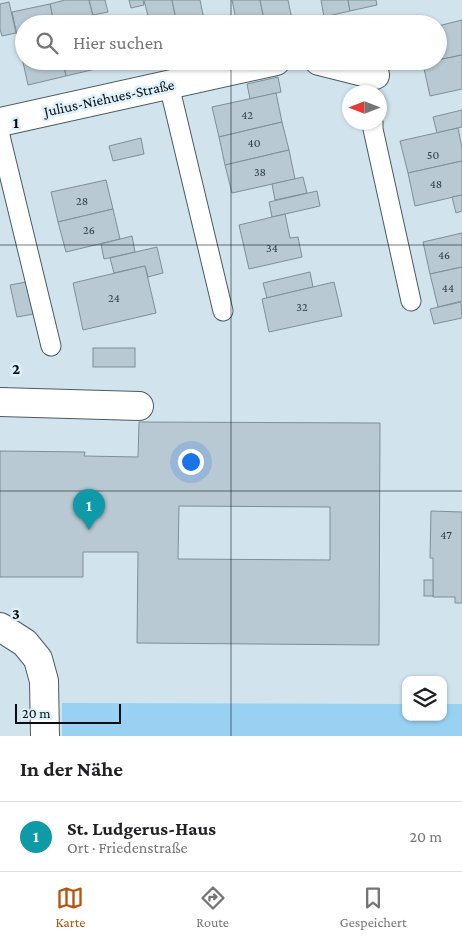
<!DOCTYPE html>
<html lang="de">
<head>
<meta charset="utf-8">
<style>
  body { margin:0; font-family:"Crimson Pro",serif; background:#f2f2f2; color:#202124 }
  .controls { position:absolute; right:15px; bottom:15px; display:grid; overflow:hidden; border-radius:10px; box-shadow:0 1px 4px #0004 }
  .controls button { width:45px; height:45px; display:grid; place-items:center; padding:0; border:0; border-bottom:1px solid #e0e0e0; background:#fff; color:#202124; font:25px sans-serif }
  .compass { position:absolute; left:342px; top:85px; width:45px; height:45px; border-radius:50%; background:#fff; box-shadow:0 1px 4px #0004; rotate:270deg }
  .scale { position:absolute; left:15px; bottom:12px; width:106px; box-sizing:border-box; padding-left:5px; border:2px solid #070d10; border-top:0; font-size:14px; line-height:18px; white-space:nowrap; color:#070d10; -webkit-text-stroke:4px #def0fa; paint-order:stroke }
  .you { position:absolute; left:190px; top:461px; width:18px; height:18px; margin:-12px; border:4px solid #fff; border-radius:50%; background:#1a73e8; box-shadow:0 0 0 8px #1a73e833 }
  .badge { display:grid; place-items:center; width:32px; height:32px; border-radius:50%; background:#b45309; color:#fff; font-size:16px; font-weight:700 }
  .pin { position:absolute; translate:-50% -41px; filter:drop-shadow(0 1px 2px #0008) }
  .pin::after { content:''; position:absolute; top:26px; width:18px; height:15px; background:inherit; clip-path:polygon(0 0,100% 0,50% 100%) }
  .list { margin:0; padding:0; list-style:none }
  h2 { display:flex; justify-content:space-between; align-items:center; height:65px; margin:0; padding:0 20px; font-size:21px }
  h2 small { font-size:16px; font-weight:400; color:#757577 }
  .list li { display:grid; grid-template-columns:32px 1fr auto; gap:15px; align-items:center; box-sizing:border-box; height:70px; padding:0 20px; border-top:1px solid #e0e0e0 }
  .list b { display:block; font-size:19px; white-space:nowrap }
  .list p { margin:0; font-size:16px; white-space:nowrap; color:#757577 }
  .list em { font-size:16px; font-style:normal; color:#757577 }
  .icon { flex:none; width:28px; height:28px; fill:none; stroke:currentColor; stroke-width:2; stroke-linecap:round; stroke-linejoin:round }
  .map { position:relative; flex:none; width:462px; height:736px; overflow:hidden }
  .search { position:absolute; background:#fff; box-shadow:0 1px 4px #0004; left:15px; right:15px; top:15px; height:55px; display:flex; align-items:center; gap:12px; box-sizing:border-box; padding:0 18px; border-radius:28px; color:#757577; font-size:19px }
  .sheet { height:135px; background:#fff }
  nav { display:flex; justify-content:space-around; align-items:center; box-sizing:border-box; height:70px; border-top:1px solid #e0e0e0; background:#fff; font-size:14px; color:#757577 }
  nav a { display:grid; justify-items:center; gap:2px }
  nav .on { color:#b45309 }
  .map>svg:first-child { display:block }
</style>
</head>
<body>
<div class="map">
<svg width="462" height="736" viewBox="0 0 462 736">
  <rect width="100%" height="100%" fill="#d1e3ed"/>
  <polygon fill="#98d1f1" points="62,703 406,704 406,717 443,717 443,704 462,704 462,736 62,736"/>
  <g fill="#b8c9d3" stroke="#7e8f98" fill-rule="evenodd">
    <polygon points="65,0 89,0 95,24 54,24 50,4"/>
    <polygon points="89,0 105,0 108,12 93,15"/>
    <polygon points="129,0 143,0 144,5 131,8"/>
    <polygon points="144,0 172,0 177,24 150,24"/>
    <polygon points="172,0 200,0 205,24 177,24"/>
    <polygon points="232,0 260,0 265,24 237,24"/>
    <polygon points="260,0 288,0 293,24 265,24"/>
    <polygon points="321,0 348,0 350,11 324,17"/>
    <polygon points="348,0 376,0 377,5 350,11"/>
    <polygon points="9,2 16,33 2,36 0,29 0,4"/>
    <polygon points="50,4 54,24 24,24 24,61 63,61 66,76 28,85 12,12"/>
    <polygon points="462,20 462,55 438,60 438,26"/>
    <polygon points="462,55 462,89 430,96 423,64 438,61 438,60"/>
    <polygon points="63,61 103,61 104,67 66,76"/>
    <polygon points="278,77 281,92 250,99 247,84"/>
    <polygon points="276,93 282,122 219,137 212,107"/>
    <polygon points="462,110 462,127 437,133 433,117"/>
    <polygon points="282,122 289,150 225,165 219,137"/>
    <polygon points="458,128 462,148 462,161 408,173 400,141"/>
    <polygon points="141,138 144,154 113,161 109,146"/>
    <polygon points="289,150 295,179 232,193 225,165"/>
    <polygon points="462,161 462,195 415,206 408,173"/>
    <polygon points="303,177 307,193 275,200 272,184"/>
    <polygon points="106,180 113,209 58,222 51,192"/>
    <polygon points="317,191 320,206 272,217 269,202"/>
    <polygon points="462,195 462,211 456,213 452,197"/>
    <polygon points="113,209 120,239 66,252 58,222"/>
    <polygon points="285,214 290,238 298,237 302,257 249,269 239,225"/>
    <polygon points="462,233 462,267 430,274 423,242"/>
    <polygon points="132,236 135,252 104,259 101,244"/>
    <polygon points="157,247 163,273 148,277 145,266 114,273 110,258"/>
    <polygon points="145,266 156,313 83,330 73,283"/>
    <polygon points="462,267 462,301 438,307 430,274"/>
    <polygon points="310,272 313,287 267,298 263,283"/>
    <polygon points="26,282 34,314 17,317 10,285"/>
    <polygon points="334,282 342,316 269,332 262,299"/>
    <polygon points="461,302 462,318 434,324 430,309"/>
    <rect x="93" y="348" width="42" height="19"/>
    <path d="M139,422l241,1 -1,222 -242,-2 1,-91h-55v25h-83v-126l85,1 -1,4 54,1zM179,506l151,1v53l-152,-1z"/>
    <polygon points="431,511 462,512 462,603 455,603 455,597 433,597 433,558 430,558"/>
    <rect x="424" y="580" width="9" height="16"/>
  </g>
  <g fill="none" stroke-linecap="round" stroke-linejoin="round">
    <g stroke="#4b5b63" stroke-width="21">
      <g id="lane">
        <polyline points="169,85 223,311"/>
        <polyline points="373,122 373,129 411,301"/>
        <polyline points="0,136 51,346"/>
      </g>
    </g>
    <g stroke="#4b5b63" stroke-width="30">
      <g id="street">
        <polyline points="319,61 375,75"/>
        <polyline points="0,122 276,61"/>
        <polyline points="0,402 139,406"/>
        <polyline points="0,627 25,643 38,659 44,681 45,736"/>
      </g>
    </g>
    <use href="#lane" stroke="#fff" stroke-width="19"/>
    <use href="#street" stroke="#fff" stroke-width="28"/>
  </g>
  <path fill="none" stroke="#070d10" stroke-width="1" stroke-opacity="0.55" d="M231,0v24M231,61v675M0,245h462M0,491h462"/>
  <g text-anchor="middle" stroke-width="5" stroke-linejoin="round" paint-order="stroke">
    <g font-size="12" fill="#333c41">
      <text x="247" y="119">42</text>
      <text x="254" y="147">40</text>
      <text x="433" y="159">50</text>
      <text x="260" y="176">38</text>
      <text x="436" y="188">48</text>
      <text x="82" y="205">28</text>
      <text x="89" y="234">26</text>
      <text x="272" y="252">34</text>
      <text x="444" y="259">46</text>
      <text x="448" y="292">44</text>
      <text x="114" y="302">24</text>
      <text x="302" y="311">32</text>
      <text x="446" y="539">47</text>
    </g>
    <g font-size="15" fill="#070d10" stroke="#def0fa">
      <text transform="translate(109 98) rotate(-12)" y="5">Julius-Niehues-Straße</text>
    </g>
  </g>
  <g font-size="16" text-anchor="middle" font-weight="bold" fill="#070d10" stroke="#def0fa" stroke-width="5" stroke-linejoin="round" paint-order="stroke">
    <text x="16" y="128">1</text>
    <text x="16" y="374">2</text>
    <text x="16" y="619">3</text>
  </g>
</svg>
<div class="controls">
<button><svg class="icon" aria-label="layers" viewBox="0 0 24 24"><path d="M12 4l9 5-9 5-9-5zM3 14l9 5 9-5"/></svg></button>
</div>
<svg class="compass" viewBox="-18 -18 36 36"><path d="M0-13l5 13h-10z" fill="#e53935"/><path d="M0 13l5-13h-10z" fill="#757577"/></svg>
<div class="scale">20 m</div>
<div class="you"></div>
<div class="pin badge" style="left:89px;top:530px;background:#0f9aa8">1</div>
<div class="search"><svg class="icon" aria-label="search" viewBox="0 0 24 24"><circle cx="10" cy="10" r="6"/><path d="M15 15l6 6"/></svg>Hier suchen</div>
</div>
<section class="sheet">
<h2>In der Nähe<small></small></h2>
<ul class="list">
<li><span class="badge" style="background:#0f9aa8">1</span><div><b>St. Ludgerus-Haus</b><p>Ort · Friedenstraße</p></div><em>20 m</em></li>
</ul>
</section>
<nav>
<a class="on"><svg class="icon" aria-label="map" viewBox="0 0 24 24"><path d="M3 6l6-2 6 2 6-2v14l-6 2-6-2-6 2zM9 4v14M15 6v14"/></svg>Karte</a>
<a><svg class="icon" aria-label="directions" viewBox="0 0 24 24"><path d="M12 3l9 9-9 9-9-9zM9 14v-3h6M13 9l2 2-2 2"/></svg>Route</a>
<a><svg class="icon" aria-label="saved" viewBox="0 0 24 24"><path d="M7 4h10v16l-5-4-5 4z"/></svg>Gespeichert</a>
</nav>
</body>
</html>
